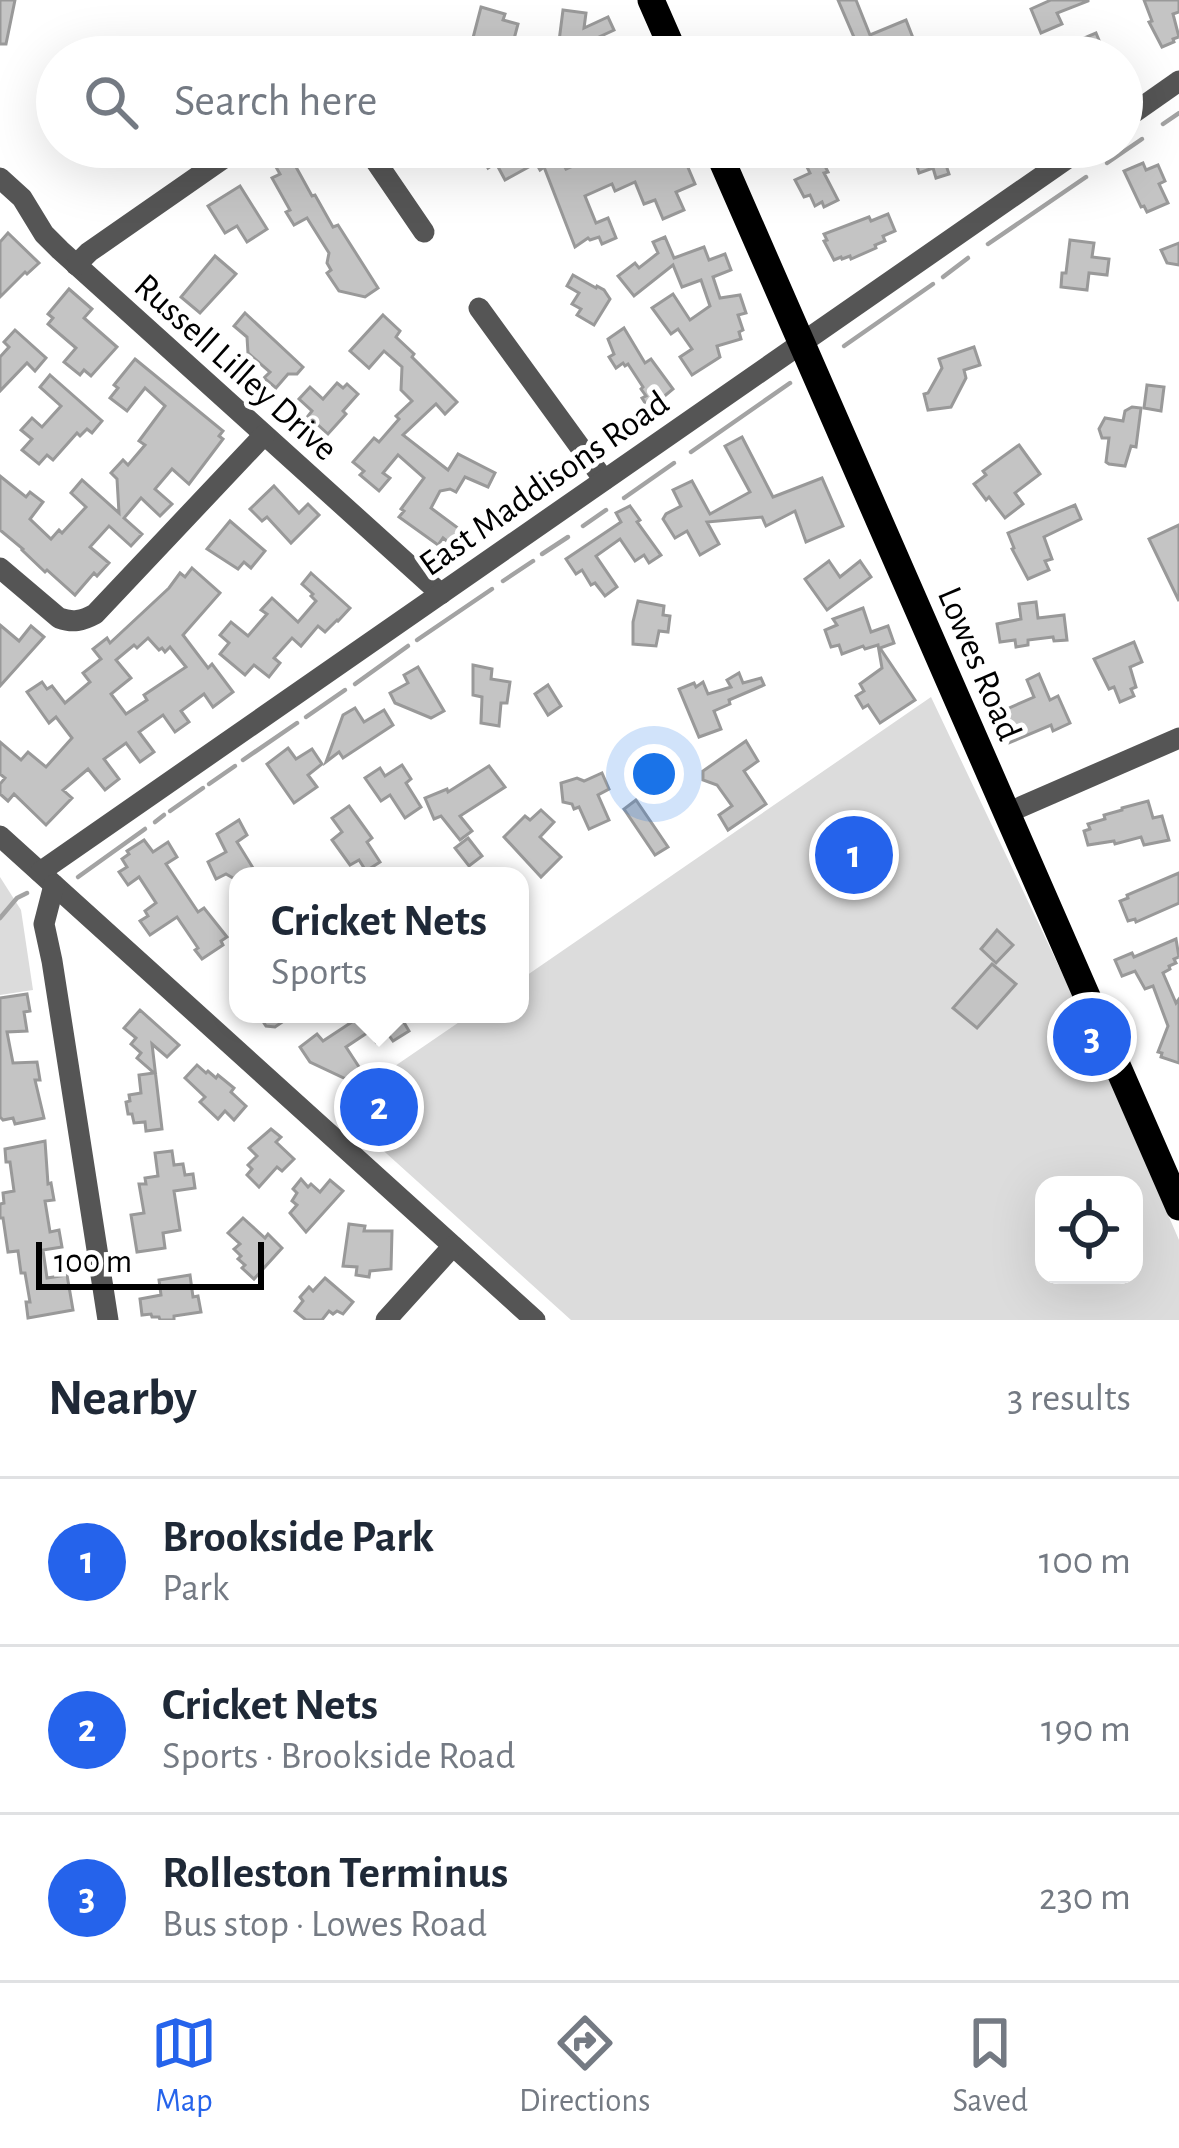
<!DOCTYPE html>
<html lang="en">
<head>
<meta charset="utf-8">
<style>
  body { margin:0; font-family:"Alegreya Sans",sans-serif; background:#f2f2f3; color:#1f2937 }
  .controls { position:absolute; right:36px; bottom:36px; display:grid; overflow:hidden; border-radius:24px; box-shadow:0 12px 48px #0002 }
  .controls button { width:108px; height:108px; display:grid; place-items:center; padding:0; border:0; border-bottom:3px solid #e0e1e3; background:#fff; color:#1f2937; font:60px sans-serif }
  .scale { position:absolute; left:36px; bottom:30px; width:228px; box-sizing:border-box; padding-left:12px; border:6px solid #000; border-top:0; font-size:33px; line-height:42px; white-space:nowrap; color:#000; -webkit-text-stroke:9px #fff; paint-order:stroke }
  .you { position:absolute; left:654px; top:774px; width:42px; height:42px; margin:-30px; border:9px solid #fff; border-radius:50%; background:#1a73e8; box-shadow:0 0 0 18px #1a73e833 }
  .badge { display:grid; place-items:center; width:78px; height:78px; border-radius:50%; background:#2563eb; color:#fff; font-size:39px; font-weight:700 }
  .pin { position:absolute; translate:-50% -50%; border:6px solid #fff; box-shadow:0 3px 12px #0006 }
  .popup { position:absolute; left:229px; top:867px; width:300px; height:156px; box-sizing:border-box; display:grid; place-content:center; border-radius:24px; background:#fff; filter:drop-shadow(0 3px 9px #0005); font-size:39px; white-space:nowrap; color:#747a83 }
  .popup b { font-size:45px; color:#1f2937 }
  .popup::after { content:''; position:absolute; left:50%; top:100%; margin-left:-24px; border:24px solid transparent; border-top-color:#fff }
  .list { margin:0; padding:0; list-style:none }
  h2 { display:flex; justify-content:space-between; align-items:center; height:156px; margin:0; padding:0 48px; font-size:51px }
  h2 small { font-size:39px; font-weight:400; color:#747a83 }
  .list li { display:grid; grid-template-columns:78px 1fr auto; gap:36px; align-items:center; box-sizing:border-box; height:168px; padding:0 48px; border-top:3px solid #e0e1e3 }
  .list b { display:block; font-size:45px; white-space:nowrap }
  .list p { margin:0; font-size:39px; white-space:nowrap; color:#747a83 }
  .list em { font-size:39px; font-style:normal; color:#747a83 }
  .icon { flex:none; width:66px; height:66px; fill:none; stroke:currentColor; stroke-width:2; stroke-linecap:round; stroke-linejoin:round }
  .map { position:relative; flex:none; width:1179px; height:1320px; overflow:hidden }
  .search { position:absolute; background:#fff; box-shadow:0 12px 48px #0002; left:36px; right:36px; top:36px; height:132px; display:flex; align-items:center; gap:30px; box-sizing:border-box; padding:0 42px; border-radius:66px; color:#747a83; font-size:45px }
  .sheet { height:660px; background:#fff }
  nav { display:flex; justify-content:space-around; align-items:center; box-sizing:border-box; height:168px; border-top:3px solid #e0e1e3; background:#fff; font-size:33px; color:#747a83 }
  nav a { display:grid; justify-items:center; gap:6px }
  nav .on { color:#2563eb }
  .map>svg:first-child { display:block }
</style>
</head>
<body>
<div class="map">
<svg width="1179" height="1320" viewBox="0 0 1179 1320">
  <rect width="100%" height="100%" fill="#fff"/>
  <g fill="#dcdcdc" fill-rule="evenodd">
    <path d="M931,697l150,316 14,41 15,27 69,159v80h-608l-236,-213 136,-93h49v-34zM1044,1185h90v90h-90z"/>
    <polygon points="0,877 21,910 33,990 0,995"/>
  </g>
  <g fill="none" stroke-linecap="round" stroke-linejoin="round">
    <g stroke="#a3a3a3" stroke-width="4.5">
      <polyline points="1163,124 1179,113"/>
      <polyline points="1107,163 1142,139"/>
      <polyline points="988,244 1086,177"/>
      <polyline points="943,277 968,258"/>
      <polyline points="844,346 933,284"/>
      <polyline points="691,452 790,383"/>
      <polyline points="624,498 674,463"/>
      <polyline points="583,526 606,510"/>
      <polyline points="542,554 568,537"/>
      <polyline points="503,581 533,561"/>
      <polyline points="417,640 492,589"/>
      <polyline points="355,684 408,646"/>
      <polyline points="306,717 345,690"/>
      <polyline points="243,760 297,723"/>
      <polyline points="209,784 235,766"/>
      <polyline points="170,811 203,788"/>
      <polyline points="155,822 164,815"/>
      <polyline points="78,877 145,829"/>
      <polyline points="0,918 17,898 27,893"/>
    </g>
  </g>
  <g fill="#c4c4c4" stroke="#999" stroke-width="3" fill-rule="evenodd">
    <polygon points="0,0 15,0 6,44 0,44"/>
    <polygon points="838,0 856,0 870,35 906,20 913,38 905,41 907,45 888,53 875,56 873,51 853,57 848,45 856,42"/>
    <polygon points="1051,0 1088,0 1088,1 1057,13 1062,24 1041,33 1031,9"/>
    <polygon points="1144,0 1179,0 1179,12 1173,14 1179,37 1173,39 1174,42 1162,47 1149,22 1152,21"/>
    <polygon points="481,7 505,14 503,20 518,24 513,43 506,41 502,57 468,57"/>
    <polygon points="563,10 586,13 584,28 608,17 614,30 582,45 582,52 558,49"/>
    <polygon points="1096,33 1106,57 1084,57 1077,41"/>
    <polygon points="280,147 285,147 312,196 315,195 333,227 338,225 378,288 365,297 339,291 327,273 331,270 327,263 329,253 307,218 294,225 286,212 290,210 272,178 280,174 268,153"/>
    <polygon points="477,147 554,147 566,169 600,154 597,147 684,147 688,156 684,158 695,184 676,192 684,210 663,219 655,200 644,204 635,182 615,191 612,184 585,196 596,223 608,218 616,238 602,244 599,237 590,240 588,238 575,247 544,167 540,170 536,163 505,180 496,163 488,168"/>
    <polygon points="911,147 972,147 972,150 944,159 949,174 936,178 933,168 919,173"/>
    <polygon points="819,154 828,172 824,173 838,200 824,207 822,202 815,206 810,195 804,197 795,180 810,173 804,161"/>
    <polygon points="1143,163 1146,170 1158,165 1165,181 1159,184 1168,203 1147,212 1144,206 1141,207 1124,171"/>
    <polygon points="240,186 267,229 247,242 237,226 225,233 208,206"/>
    <polygon points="888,214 895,231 883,236 885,241 875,245 876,248 851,259 850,256 842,259 841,257 834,260 824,241 827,240 824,234 869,217 871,221"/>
    <polygon points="8,233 39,263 27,274 25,272 0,297 0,242"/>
    <polygon points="665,237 674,258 704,247 709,260 725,254 731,270 713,277 720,298 740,295 746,313 738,315 743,330 739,332 741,339 717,346 720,357 692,375 680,357 692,349 678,329 671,334 652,308 673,294 690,320 710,306 701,280 682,287 673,265 634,296 618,276 635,263 639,268 658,253 653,242"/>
    <polygon points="1070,240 1094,243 1092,257 1109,259 1107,275 1089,273 1087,290 1061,287 1062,273 1066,273"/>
    <polygon points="1179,243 1179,265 1167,263 1161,250"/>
    <polygon points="215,256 236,274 200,313 181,297"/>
    <polygon points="573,275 596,288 597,286 604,290 610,299 594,325 577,315 581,309 572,304 579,293 567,286"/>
    <polygon points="69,289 92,309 84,318 117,347 91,376 84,370 80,375 64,362 76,348 48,324 53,318 48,314"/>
    <polygon points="245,313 303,367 297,374 288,374 276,388 264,378 270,372 248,353 247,337 234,326"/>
    <polygon points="383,315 400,331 396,337 414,354 412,357 457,402 445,414 436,404 403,435 448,470 458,454 495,473 488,487 465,477 456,492 450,489 440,491 431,508 462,531 452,545 443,538 438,545 399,517 404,511 401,509 424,478 398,455 383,473 390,478 379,491 360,475 364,471 353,462 374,438 379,442 399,419 396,416 412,401 401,390 402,367 384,351 369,368 350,351"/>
    <polygon points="624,328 645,363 651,359 673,389 649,409 642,398 646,396 641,389 643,387 628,364 625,366 623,363 616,368 609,357 614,354 608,339"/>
    <polygon points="15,330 46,358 35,371 27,363 0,391 0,357 9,347 4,342"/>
    <polygon points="974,347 980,365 964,370 966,378 951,407 928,410 924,394 928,393 942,368 939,359"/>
    <polygon points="135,359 223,431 219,436 223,439 189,484 172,469 155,489 172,504 160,516 141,498 124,518 142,534 131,546 109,526 90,547 109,563 97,576 94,573 75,595 47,570 45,572 22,550 23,549 0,530 0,476 26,497 30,492 43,502 30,519 51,539 59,530 62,533 86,507 71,493 82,480 119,513 117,479 111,473 123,460 128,465 145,445 139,441 165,406 145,388 127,411 110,398 118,388 114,385"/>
    <polygon points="50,375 102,421 92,433 87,429 80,436 77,433 53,460 47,455 39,464 22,450 32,439 21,430 32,418 42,427 61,406 40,387"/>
    <polygon points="337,383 343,388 347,384 358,394 343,411 346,414 328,434 308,416 312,411 299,399 310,387 323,399"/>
    <polygon points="1147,385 1164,387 1161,411 1144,408"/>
    <polygon points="1132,407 1141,408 1136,447 1131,446 1125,466 1109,464 1106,462 1109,438 1102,438 1099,429 1105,418 1123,421 1125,411"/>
    <polygon points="742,437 773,497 822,478 843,526 806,542 795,511 766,526 762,517 707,522 719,544 700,555 687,531 675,538 663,519 666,514 681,506 673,490 692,481 710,514 750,492 725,446"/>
    <polygon points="1019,445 1040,474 1015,493 1023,504 1005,518 989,497 986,500 974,484 986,475 983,471"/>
    <polygon points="274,486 299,513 308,504 319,515 291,543 267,517 262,521 250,509"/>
    <polygon points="1075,505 1081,519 1044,537 1052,559 1045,561 1049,570 1028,579 1012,549 1014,548 1008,533"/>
    <polygon points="630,506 640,520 637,522 661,555 649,563 644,555 635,561 620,539 596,556 617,587 605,596 595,583 591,585 582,570 576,574 566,559 621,522 616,513"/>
    <polygon points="230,521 265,551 251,568 244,562 238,569 207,549"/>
    <polygon points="1179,525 1179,601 1149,539"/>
    <polygon points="829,561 840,577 860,561 871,577 827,610 805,579"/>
    <path d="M192,568l28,25 -37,42 25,33 4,-4 21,28 -20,15 -9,-13 -23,17 8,11 -14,10 -12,-17 -24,17 15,20 -14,10 -14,-19 -22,16 15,20 -14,11 -17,-21 -25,21 9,8 -26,27 -32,-31 -6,7 -8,-7v-10l5,-6 -5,-4v-32l21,18 7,-8 18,15 26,-29 -16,-21 -7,6 -22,-31 15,-10 5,7 5,-3 13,17 25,-21 -7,-9 18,-14 -8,-10 14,-11 3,5 59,-55 11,-15 5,4zM148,638l11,12 3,-2 3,4 5,-5 16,20 -42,28 3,5 -21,14 -15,-20 20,-16 -15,-18 18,-15 3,3z"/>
    <polygon points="311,573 350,608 338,621 337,620 325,632 318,626 301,646 292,638 274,658 280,663 269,677 254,665 245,675 220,654 229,643 220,635 231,622 248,636 267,614 261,610 272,598 298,622 316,601 311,596 313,594 302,584"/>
    <polygon points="638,601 664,606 663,615 670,616 668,632 659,631 656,646 633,644 633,622"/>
    <polygon points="1036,602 1038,618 1064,615 1067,640 1054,641 1053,637 1028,640 1028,645 1016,647 1015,640 1000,642 997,624 1021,619 1019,604"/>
    <polygon points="863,608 871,632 888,626 894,643 880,648 915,700 880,723 868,705 863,708 856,696 864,691 860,684 882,668 878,645 865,649 863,646 842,654 839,645 831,647 825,630 837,625 833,619"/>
    <polygon points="0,625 19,641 31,626 44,637 0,686"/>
    <polygon points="1134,642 1142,662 1130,667 1136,687 1131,689 1134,696 1120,702 1114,687 1109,689 1094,659"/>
    <polygon points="473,665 492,669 491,679 510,682 507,703 501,703 499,726 481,723 482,697 473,695"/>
    <polygon points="418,667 444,711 431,718 395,703 390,693 408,683 404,675"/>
    <polygon points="739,673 743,683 761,678 764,685 729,700 730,704 714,711 721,729 699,737 679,689 694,683 696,687 703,682 708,694 731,687 727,680"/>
    <polygon points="1039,674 1050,700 1058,696 1070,723 1053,731 1051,725 1011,742 1015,732 1008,730 1000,712 1034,697 1027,680"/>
    <polygon points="548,685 561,706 548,715 535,694"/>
    <polygon points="355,708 364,722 384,710 393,725 343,758 339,752 326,762 343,715"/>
    <polygon points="746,741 758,761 744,771 766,804 728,830 719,815 732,806 717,785 703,780 703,771"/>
    <polygon points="288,748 296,759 312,749 322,764 308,775 317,787 294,803 267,764"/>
    <polygon points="402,765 411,779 406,783 421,807 405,818 390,795 381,801 365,778 380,768 385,776"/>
    <polygon points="489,766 505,787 460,816 472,831 460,840 441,816 434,819 425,798 447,789 448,792"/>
    <polygon points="602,773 609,789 598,795 609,820 589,829 579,807 574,809 572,804 563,802 561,783 577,778 584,781"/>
    <polygon points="636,800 668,847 655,855 624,809"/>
    <polygon points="1148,801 1153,818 1162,816 1169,840 1144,845 1141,837 1115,844 1114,841 1088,845 1084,831 1090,829 1088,824 1105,819 1104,815 1122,810 1122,808"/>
    <polygon points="349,806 372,838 367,842 380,862 366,871 359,860 350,865 332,840 342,832 332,818"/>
    <polygon points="541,810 554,822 540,837 561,857 541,877 504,837 525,816 530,820"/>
    <polygon points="239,820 247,835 237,842 258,876 238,876 238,881 226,874 216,879 208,862 226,852 217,834"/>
    <polygon points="468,838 482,856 469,866 455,848"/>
    <polygon points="144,840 153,852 168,842 177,857 166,864 198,912 204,908 227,937 221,941 223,945 202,959 195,950 198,948 177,917 150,935 140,921 148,916 145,911 156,903 139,877 128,885 119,872 127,867 122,859 129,854 127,851"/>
    <polygon points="1179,873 1179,903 1136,922 1135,919 1128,921 1120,901 1128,898 1127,895"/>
    <polygon points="997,930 1013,945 996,963 981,949"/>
    <polygon points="1176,939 1179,957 1174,959 1176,963 1169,966 1170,969 1163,973 1176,1003 1179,999 1179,1063 1161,1057 1162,1053 1158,1052 1168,1026 1153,986 1145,989 1135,971 1122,976 1115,960 1132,953 1134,957"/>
    <polygon points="992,964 1016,984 977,1028 953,1008"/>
    <polygon points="27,994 30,1011 24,1012 27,1031 7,1032 13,1063 37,1062 40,1080 35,1080 44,1118 15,1124 13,1118 3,1120 0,1117 0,998"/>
    <polygon points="140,1010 179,1045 167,1057 152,1044 162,1129 146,1131 145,1122 134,1123 132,1114 128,1114 126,1102 130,1101 129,1095 141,1093 139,1075 154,1073 137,1058 141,1053 131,1044 136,1038 124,1028"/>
    <polygon points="258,1014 294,1014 275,1027 266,1026"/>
    <polygon points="364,1014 399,1014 409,1031 393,1041 388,1034 376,1042 370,1031 346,1047 361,1070 346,1079 310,1062 300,1047 317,1034 323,1041"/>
    <polygon points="197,1065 206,1073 208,1071 216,1078 218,1075 234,1088 231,1092 246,1106 234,1120 225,1111 218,1119 200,1102 205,1097 185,1078"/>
    <polygon points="271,1129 281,1137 276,1142 294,1159 282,1171 277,1167 259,1187 247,1175 252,1169 248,1165 257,1156 249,1148"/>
    <polygon points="45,1141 48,1184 51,1183 54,1200 45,1201 50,1232 59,1230 62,1247 43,1250 47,1278 67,1275 73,1310 28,1318 26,1302 30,1302 25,1273 21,1273 18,1251 8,1252 3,1218 0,1218 0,1204 4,1203 3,1193 14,1191 10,1162 6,1162 5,1149"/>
    <polygon points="172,1151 174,1165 183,1164 185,1175 193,1174 195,1188 174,1191 180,1230 163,1233 165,1248 137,1252 131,1215 144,1213 139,1184 146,1184 145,1178 158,1176 155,1153"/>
    <polygon points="301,1179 308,1187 311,1184 320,1192 330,1180 343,1191 306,1232 290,1213 297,1205 292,1201 297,1193 293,1189"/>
    <polygon points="243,1218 265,1238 268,1234 282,1248 254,1279 242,1268 245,1265 238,1259 241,1256 234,1249 240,1244 228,1233"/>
    <polygon points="349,1224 365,1226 364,1231 392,1231 391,1269 370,1271 369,1277 356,1275 357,1267 343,1266"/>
    <polygon points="190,1275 193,1297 198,1296 201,1312 174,1316 174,1320 160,1320 159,1317 152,1317 151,1314 142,1315 140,1299 161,1295 159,1280"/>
    <polygon points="325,1278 353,1302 343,1314 337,1311 333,1314 329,1311 322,1320 306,1320 295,1311 303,1301 300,1297 309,1287 313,1291"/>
  </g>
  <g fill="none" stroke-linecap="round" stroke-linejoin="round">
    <g stroke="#555" stroke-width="21">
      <polyline points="1122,121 1179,81"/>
      <polyline points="366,147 424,232"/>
      <polyline points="0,178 22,198 44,234 60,250 441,594"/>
      <polyline points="76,265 89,252 240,147"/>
      <polyline points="479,308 604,480"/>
      <path d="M0,568l59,50c14,5 23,3 36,-4l169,-179"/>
      <polyline points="1007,813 1179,738"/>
      <polyline points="0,836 535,1320"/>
      <polyline points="40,872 1084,147"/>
      <polyline points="54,885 44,924 52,961 108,1320"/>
      <polyline points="386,1320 453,1246"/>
    </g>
    <g stroke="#000" stroke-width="27">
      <polyline points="651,0 676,57"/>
      <polyline points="716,147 1179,1207"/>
    </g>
  </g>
  <g text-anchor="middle" stroke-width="10" stroke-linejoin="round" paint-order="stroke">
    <g font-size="36" fill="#000" stroke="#fff">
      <text transform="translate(237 366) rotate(42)" y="13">Russell Lilley Drive</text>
      <text transform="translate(543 482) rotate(-35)" y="13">East Maddisons Road</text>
      <text transform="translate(981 663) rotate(67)" y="13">Lowes Road</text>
    </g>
  </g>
</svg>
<div class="controls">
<button><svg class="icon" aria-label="locate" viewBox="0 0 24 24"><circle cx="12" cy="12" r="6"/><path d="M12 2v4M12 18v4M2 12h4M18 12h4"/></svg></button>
</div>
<div class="scale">100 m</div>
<div class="you"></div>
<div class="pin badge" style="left:854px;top:855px">1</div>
<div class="pin badge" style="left:379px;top:1107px">2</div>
<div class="popup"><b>Cricket Nets</b>Sports</div>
<div class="pin badge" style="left:1092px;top:1037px">3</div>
<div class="search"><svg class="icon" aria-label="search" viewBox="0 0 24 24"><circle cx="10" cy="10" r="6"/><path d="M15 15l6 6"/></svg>Search here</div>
</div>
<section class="sheet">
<h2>Nearby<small>3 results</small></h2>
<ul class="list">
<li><span class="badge">1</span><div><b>Brookside Park</b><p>Park</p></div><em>100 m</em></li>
<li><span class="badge">2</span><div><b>Cricket Nets</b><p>Sports · Brookside Road</p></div><em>190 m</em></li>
<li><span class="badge">3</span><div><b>Rolleston Terminus</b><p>Bus stop · Lowes Road</p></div><em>230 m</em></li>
</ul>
</section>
<nav>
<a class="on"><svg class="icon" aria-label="map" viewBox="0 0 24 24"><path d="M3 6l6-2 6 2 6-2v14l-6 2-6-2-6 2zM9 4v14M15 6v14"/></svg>Map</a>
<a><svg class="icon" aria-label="directions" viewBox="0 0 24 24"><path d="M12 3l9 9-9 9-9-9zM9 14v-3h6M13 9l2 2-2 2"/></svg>Directions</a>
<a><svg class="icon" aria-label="saved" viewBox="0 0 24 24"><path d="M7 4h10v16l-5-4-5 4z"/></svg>Saved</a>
</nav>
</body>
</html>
